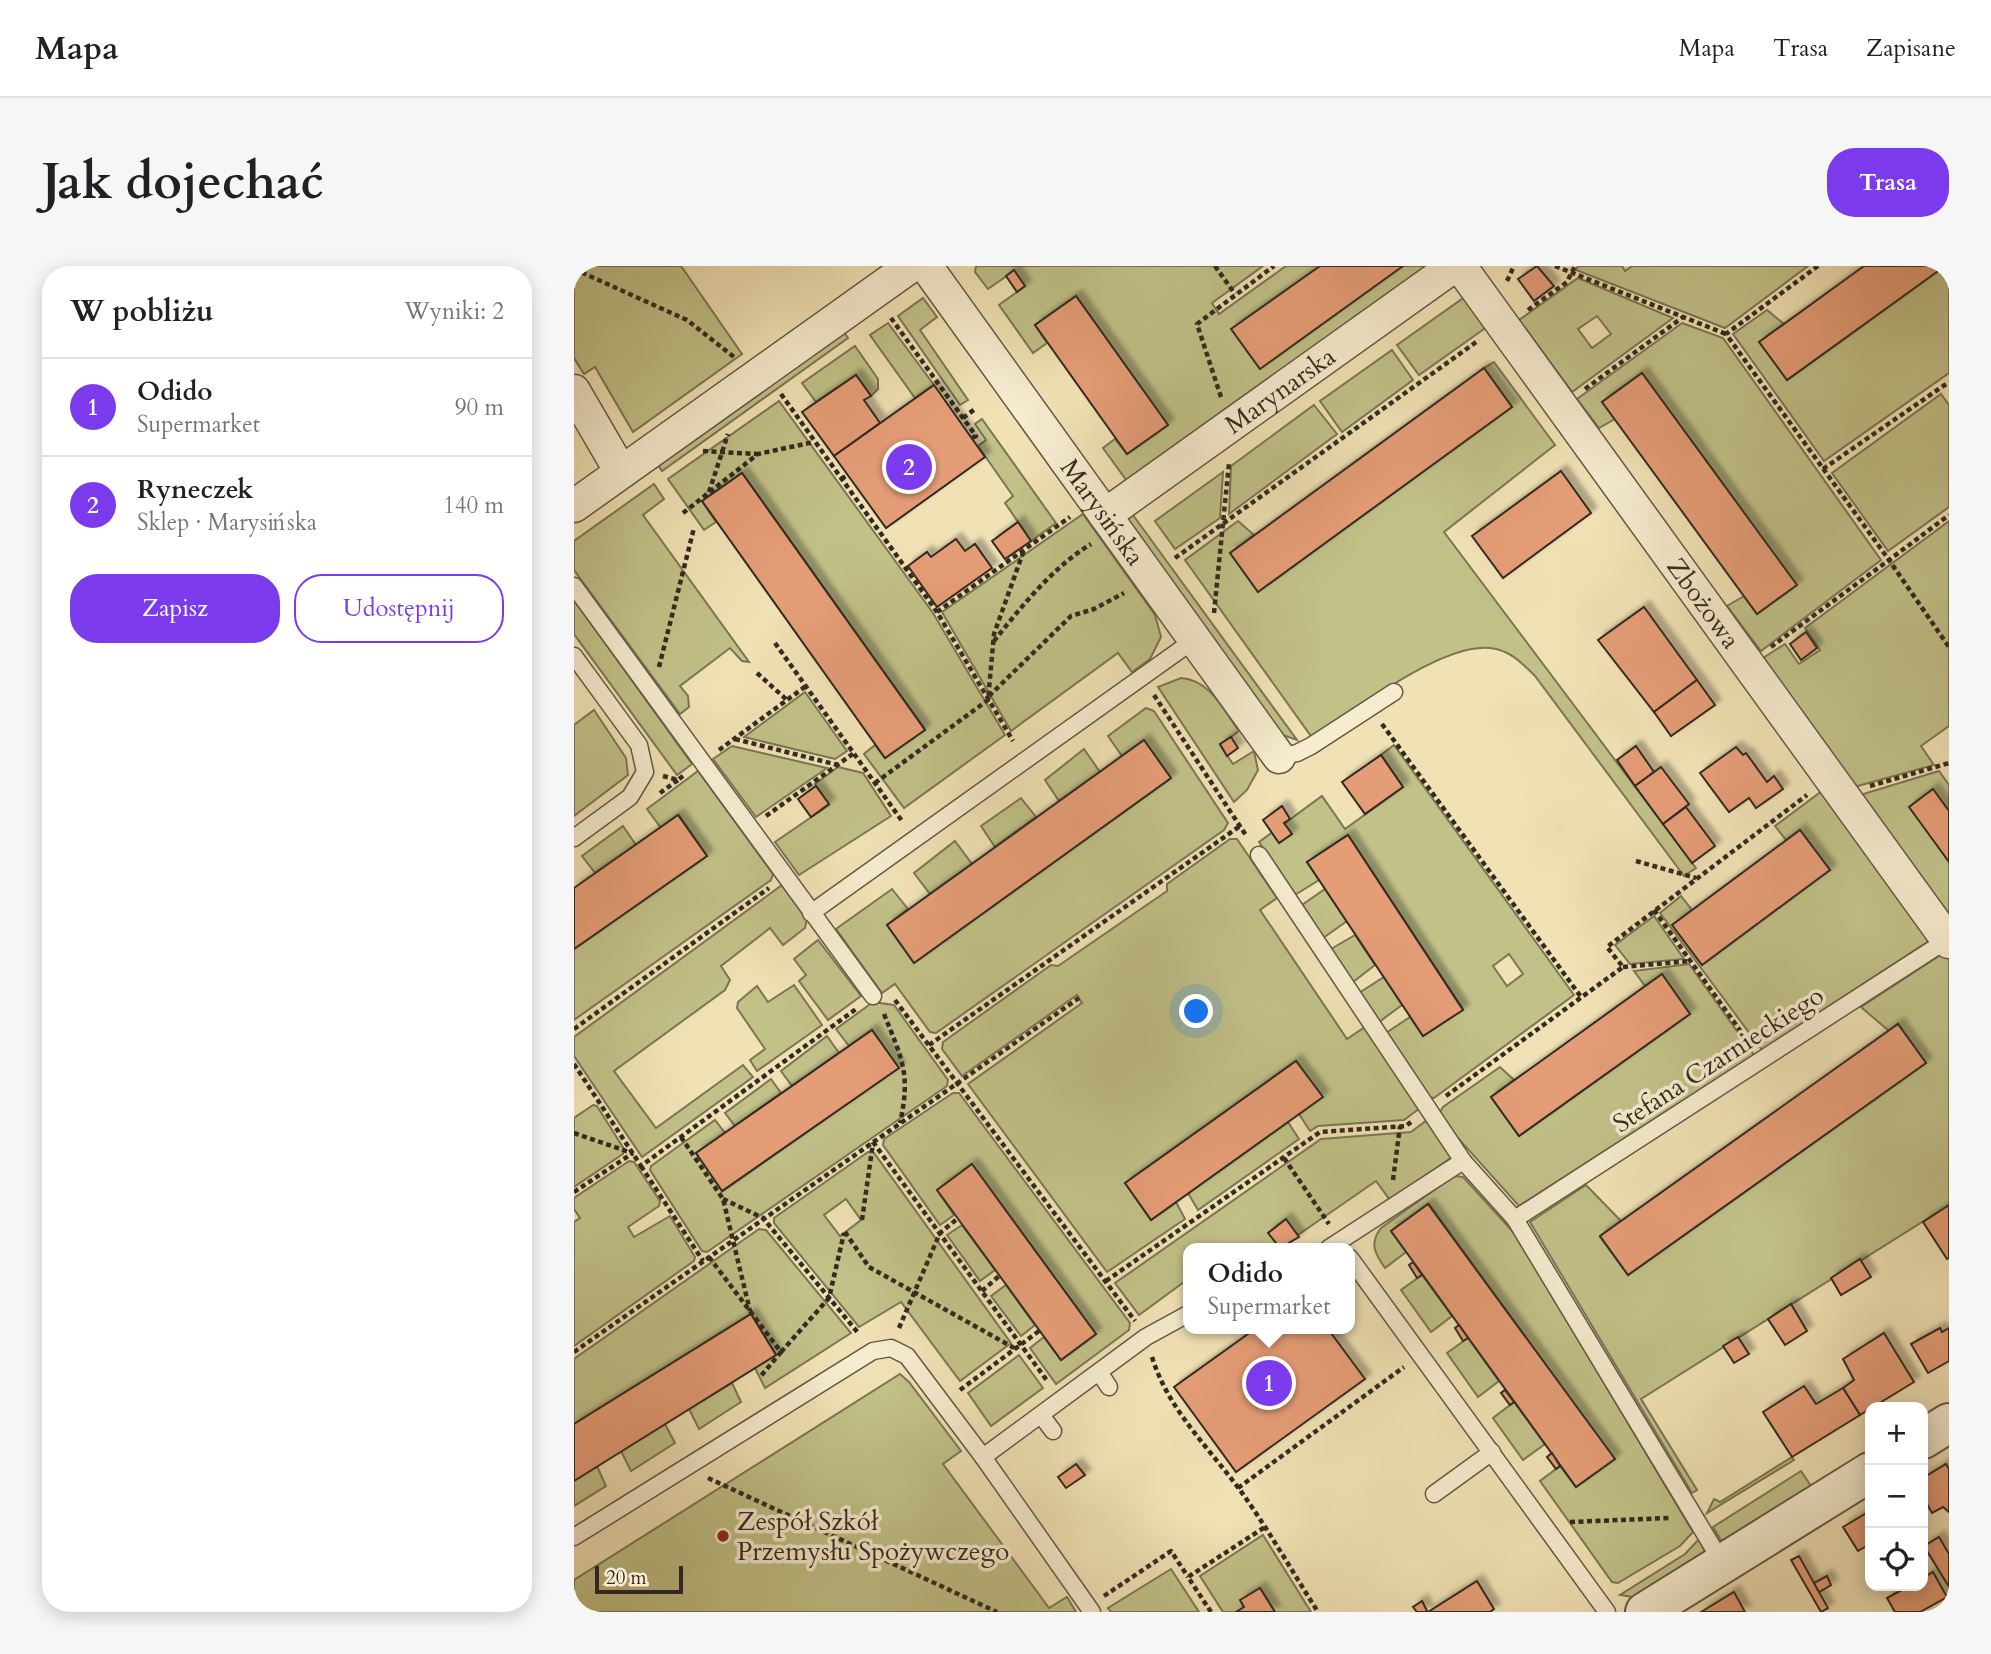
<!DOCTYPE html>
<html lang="pl">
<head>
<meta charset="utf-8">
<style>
  body { margin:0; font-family:Cardo,serif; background:#f6f6f6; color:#202124 }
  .controls { position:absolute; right:21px; bottom:21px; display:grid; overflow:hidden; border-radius:14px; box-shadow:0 4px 18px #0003 }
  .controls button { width:63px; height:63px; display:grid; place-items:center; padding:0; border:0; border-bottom:2px solid #e0e0e0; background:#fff; color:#202124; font:35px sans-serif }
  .scale { position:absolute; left:21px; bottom:18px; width:88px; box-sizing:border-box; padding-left:7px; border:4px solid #322a20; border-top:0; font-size:19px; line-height:24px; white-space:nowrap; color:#322a20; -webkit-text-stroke:5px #f6eccf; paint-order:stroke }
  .you { position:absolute; left:623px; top:746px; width:24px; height:24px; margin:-18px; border:5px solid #fff; border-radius:50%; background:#1a73e8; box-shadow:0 0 0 10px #1a73e833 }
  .badge { display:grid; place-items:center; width:46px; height:46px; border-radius:50%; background:#7c3aed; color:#fff; font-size:23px; font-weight:700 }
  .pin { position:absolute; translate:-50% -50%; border:4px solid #fff; box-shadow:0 2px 7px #0006 }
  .popup { position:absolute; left:609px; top:977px; width:172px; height:91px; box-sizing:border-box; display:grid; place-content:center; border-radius:14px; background:#fff; filter:drop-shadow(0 2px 5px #0005); font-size:23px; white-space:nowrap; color:#757577 }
  .popup b { font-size:26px; color:#202124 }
  .popup::after { content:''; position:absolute; left:50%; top:100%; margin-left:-14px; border:14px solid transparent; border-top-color:#fff }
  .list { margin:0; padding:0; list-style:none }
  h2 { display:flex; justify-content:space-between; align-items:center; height:91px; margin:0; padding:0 28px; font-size:30px }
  h2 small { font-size:23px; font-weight:400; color:#757577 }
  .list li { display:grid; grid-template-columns:46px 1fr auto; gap:21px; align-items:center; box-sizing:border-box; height:98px; padding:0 28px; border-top:2px solid #e0e0e0 }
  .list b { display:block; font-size:26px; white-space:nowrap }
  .list p { margin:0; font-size:23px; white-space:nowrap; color:#757577 }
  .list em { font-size:23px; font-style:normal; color:#757577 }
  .actions { display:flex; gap:14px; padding:21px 28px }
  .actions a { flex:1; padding:16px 0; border:2px solid #7c3aed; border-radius:28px; text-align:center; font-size:24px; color:#7c3aed }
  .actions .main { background:#7c3aed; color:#fff }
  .icon { flex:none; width:38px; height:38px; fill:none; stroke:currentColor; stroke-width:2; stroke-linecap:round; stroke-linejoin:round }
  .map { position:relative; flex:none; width:1375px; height:1346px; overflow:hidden; border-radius:28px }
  header { display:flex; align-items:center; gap:42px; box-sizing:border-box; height:98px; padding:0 35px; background:#fff; border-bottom:2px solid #e0e0e0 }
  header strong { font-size:33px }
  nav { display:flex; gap:38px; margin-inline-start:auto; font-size:24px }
  .intro { display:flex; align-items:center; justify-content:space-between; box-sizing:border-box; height:168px; padding:0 42px }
  h1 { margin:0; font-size:49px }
  .button { padding:18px 32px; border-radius:28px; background:#7c3aed; color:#fff; font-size:24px; font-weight:700 }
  main { display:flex; gap:42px; padding:0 42px }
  aside { flex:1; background:#fff; border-radius:28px; box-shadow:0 4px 18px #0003 }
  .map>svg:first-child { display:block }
</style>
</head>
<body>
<header>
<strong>Mapa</strong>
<nav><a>Mapa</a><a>Trasa</a><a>Zapisane</a></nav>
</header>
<div class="intro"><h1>Jak dojechać</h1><a class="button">Trasa</a></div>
<main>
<aside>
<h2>W pobliżu<small>Wyniki: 2</small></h2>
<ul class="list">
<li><span class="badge">1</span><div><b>Odido</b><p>Supermarket</p></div><em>90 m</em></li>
<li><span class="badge">2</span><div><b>Ryneczek</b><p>Sklep · Marysińska</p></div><em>140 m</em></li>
</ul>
<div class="actions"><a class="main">Zapisz</a><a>Udostępnij</a></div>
</aside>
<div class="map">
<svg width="1375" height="1346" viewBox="0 0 1375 1346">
  <defs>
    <filter id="shadow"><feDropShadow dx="6" dy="-6" stdDeviation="2" flood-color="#0004"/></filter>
  </defs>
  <rect width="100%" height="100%" fill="#f1e2b5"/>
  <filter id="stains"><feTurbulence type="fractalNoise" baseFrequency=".00286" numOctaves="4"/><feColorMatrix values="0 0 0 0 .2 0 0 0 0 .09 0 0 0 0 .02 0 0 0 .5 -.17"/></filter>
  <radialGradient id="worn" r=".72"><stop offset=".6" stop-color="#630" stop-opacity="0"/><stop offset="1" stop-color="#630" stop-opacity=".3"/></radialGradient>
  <g fill="#c1c188" stroke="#7a7654" stroke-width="2" fill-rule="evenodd">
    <polygon points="0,0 107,0 168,88 59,166 21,101 10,108 0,92"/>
    <polygon points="402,0 689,0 638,37 645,48 712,0 864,0 558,222 529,182 541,173 553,188 594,159 502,30 461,59 473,77 459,87 425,39 451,20 440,5 414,23 401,6"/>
    <polygon points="1004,0 1048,0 1051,5 1058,0 1234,0 1151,62 1002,4"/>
    <polygon points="1371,0 1375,0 1375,107 1250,195 1159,68 1193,44 1210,58 1186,76 1213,114"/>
    <path d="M1004,12l95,40 -101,74 -53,-72zM1023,50l14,18 -19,14 -14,-19z"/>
    <polygon points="895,28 917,58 845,109 823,79"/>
    <polygon points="349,32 363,51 346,64 394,134 386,139 324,50"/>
    <polygon points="314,57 360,119 341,132 296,69"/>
    <polygon points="1108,57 1149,72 1307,294 1187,385 1153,340 1170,330 1183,348 1222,319 1068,107 1028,136 1041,153 1025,162 1003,133"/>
    <polygon points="269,65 274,72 88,205 84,199"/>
    <polygon points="281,80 304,113 304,123 297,130 282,109 242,136 228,117"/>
    <polygon points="818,84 839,114 768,166 746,135"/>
    <path d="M920,96l61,83 -111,87 252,336 -12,8 -149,-200c-13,-13 -25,-26 -45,-28 -49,-5 -136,63 -177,91l-128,-179 53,-39 16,14 -24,18 28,38 254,-184 -28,-39z"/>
    <polygon points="1367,128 1375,139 1375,241 1314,285 1258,207"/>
    <polygon points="205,135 359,347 431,469 330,542 290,488 301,479 311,492 351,463 168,207 128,235 142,256 130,264 94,213"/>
    <polygon points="740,139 763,168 655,248 657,200"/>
    <polygon points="408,153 482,257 457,275 431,237 439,230 404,180 412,174 401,158"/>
    <polygon points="649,206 646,252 601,283 581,255"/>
    <polygon points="80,218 90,233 69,249 175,396 168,395 156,382 106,420 114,430 115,441 106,448 0,304 0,275"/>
    <polygon points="509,248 581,349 587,371 576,393 558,406 544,387 437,465 368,346"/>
    <polygon points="559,249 723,474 703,467 551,255"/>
    <polygon points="1375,255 1375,460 1347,480 1360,499 1280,521 1189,392 1211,378 1225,398 1246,384 1231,362"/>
    <polygon points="0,334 118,498 103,509 0,368"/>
    <path d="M607,412c29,2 42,31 58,53l-19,14 13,19 21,-13 4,19 -11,20 -13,12 -76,-115z"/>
    <polygon points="231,426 273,485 261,493 170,471"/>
    <polygon points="572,442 580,445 654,557 650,564 362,767 356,766 321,718 308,727 262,663 318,623 334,643 313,659 340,696 596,513 570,475 548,490 534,470"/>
    <polygon points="20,444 52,492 54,509 0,550 0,459"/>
    <path d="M820,479l180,250 -140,103 -5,-1 -43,-64 24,-16 13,19 40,-27 -115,-174 -41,27 12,18 -24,15 -36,-53 63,-46 23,33 58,-42 -22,-32zM935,688l14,20 -16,12 -14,-20z"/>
    <polygon points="158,480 253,502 182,551 139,493"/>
    <polygon points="510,483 526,506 485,535 471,514"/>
    <polygon points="264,501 289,507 317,550 225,609 201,576 255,539 241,518"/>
    <polygon points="124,505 199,608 197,614 0,754 0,683 133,590 105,549 87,562 73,543"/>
    <polygon points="1365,505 1375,519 1375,653 1286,529"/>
    <polygon points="1252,522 1361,671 1188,784 1086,647 1107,630 1118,644 1098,659 1256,604 1226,564 1212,574 1201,560"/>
    <polygon points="447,532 462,551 421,581 407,560"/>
    <polygon points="49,560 62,579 21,607 8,590"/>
    <polygon points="656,573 663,573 703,632 686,644 773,773 791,761 846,842 830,854 744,860 736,865 725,848 748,831 722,795 551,917 577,954 602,936 611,953 533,1006 394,818 508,737 503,729 388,810 368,783 369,776 477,699 484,700 593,625 593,618"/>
    <polygon points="381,575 398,598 356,628 340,607"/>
    <polygon points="208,619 233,653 231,662 209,679 196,662 147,700 156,714 151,724 40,805 82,862 169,799 179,811 68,891 0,790 0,771"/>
    <polygon points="751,623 773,655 749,672 728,639"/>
    <polygon points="1080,650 1110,693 1056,698 1041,679"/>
    <polygon points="781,669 801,699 779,716 757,683"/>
    <polygon points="244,674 287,730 254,754 225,715 232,709 220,693"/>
    <polygon points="1371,686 1375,692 1375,939 1067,1133 1123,1224 1118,1227 956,956 1012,919 1047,955 1026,971 1054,1009 1352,797 1324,758 1315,765 1287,741"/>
    <polygon points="1115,698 1180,789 945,940 874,861 865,848 869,841 926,801 940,814 917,831 945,870 1116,748 1088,709 1071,720 1060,705"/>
    <polygon points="810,711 828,739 805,756 785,727"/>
    <polygon points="220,719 248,759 183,805 176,794 191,783 163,742 164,736 183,720 194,736"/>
    <polygon points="299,736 320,739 374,814 373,820 133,986 128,985 76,904 77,900 141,854 151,867 122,887 149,925 324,802 298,764 275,780 262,763"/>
    <polygon points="253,770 265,787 218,820 207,805"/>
    <polygon points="197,813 207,827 161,860 151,847"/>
    <polygon points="379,827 385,827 556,1057 555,1064 482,1118 456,1082 470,1071 487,1094 522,1068 398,899 363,924 380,949 366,959 309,879 310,873"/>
    <polygon points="19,839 23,840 50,883 49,888 0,921 0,852"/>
    <polygon points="853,854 878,891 816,934 802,915 705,982 614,982 614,1020 610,1016 565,1049 541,1017 747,873 837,866"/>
    <polygon points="714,856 725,873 624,944 614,927"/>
    <path d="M294,886l6,1 137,190 -51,38 -59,-79 -42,25 -85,-104v-5zM272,933l15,21 -21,16 -16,-21z"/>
    <polygon points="55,895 60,896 86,935 85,940 54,961 60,971 96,950 121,991 120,995 0,1080 0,956 6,952 0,943 0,932"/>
    <path d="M880,910l9,1 52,57 178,298 -13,14 -62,37 -6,-1 -72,-101 20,-15 16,21 38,-28 -185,-255 -38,27 15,21 -21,16c-10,-14 -16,-25 -4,-40z"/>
    <polygon points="388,959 421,1004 406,1015 373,969"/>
    <polygon points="185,963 192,964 277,1067 191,1122 181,1102 202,1089 177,1048 0,1158 0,1093"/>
    <polygon points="848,1009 878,1050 857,1066 827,1024"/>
    <polygon points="432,1019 461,1059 447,1070 417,1030"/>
    <polygon points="894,1072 925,1115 904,1131 873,1087"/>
    <polygon points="445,1089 469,1122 417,1160 394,1127"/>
    <polygon points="326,1108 335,1116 387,1185 369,1198 475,1342 493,1331 502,1346 0,1346 0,1314"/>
    <polygon points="158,1117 167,1136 125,1163 115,1143"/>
    <polygon points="940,1136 971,1178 949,1194 919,1152"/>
    <polygon points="91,1158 101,1177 57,1205 47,1185"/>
    <polygon points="1218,1191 1220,1194 1133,1247 1140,1233 1146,1236"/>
    <polygon points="23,1200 32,1220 0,1240 0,1215"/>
    <polygon points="1227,1205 1237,1220 1148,1276 1139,1261"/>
    <polygon points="689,1269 737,1346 701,1346 686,1322 667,1334 670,1341 662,1346 649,1346 626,1310"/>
    <polygon points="1125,1273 1131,1286 1058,1331 1046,1329 1111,1288"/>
    <polygon points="597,1303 625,1346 537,1346 534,1342"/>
  </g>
  <g fill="#e59d77" stroke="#322a20" stroke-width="2" filter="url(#shadow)">
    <polygon points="746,0 829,0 686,103 657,63"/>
    <polygon points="963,0 980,20 960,35 944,13"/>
    <polygon points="1290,0 1371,0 1213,114 1185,76"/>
    <polygon points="440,4 451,20 443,26 432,10"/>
    <polygon points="502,30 594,159 553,188 461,59"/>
    <polygon points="910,102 938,141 684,326 656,287"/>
    <polygon points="1068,107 1223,319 1183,348 1028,136"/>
    <polygon points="282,109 297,130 290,134 306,157 260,190 228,146"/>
    <polygon points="360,119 411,191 312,262 260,190"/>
    <polygon points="987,205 1017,247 929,312 898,270"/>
    <polygon points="168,207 351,464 311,492 128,235"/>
    <polygon points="444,256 457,275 431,293 418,275"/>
    <polygon points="382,273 391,285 401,278 418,302 363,341 334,300 353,286 357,291"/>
    <polygon points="1070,341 1123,414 1080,446 1024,374"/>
    <polygon points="1232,366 1243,382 1227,394 1216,378"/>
    <polygon points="1123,414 1141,439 1097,470 1080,446"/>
    <polygon points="657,471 664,482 653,490 646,478"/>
    <polygon points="570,474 597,512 340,697 313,659"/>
    <polygon points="1062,480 1080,506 1061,520 1043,494"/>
    <polygon points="1162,481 1169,489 1172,487 1193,516 1200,510 1209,523 1182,542 1175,532 1155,546 1126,507"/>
    <polygon points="807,489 829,521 791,548 768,516"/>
    <polygon points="1087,501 1115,538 1089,558 1061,520"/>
    <polygon points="242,520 255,538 237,551 224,533"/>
    <polygon points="1359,523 1375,545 1375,596 1335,541"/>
    <polygon points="708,540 716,553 710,557 718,568 705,577 689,554"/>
    <polygon points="1112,541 1141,580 1118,597 1089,558"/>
    <polygon points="104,549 133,590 0,683 0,622"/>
    <polygon points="1226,564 1256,604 1128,699 1098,659"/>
    <polygon points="774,569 889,744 849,770 733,596"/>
    <polygon points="1088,708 1116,748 945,870 917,831"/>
    <polygon points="1324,758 1352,797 1054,1009 1026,970"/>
    <polygon points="298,764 325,802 148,925 122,887"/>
    <polygon points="722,795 749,831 577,954 551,917"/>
    <polygon points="398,898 522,1068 487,1094 363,924"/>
    <polygon points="854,938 1041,1193 1002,1221 817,965"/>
    <polygon points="1375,939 1375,992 1373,993 1349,956"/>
    <polygon points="712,953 725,971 706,982 694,967"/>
    <polygon points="1286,993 1297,1011 1267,1029 1257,1012"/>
    <polygon points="839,996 848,1009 843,1012 835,999"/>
    <polygon points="1217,1038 1233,1065 1211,1079 1194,1053"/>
    <polygon points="177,1048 202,1089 0,1215 0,1158"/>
    <polygon points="885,1059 894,1072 889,1075 881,1062"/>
    <polygon points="1366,1062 1368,1066 1375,1062 1375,1095 1354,1107 1337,1078"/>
    <polygon points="681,1063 754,1063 791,1113 662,1206 600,1121"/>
    <polygon points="1310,1067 1340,1116 1286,1149 1269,1122 1280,1114 1269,1093"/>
    <polygon points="1164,1071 1175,1088 1160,1097 1149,1080"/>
    <polygon points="1230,1120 1242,1138 1269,1122 1286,1149 1218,1191 1189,1146"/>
    <polygon points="931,1124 940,1136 936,1139 927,1127"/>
    <polygon points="978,1187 986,1200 982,1203 973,1191"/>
    <polygon points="502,1198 511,1209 492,1222 484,1211"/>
    <polygon points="1372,1198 1375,1203 1375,1246 1369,1241 1358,1247 1349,1231 1349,1212"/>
    <polygon points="1296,1245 1296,1278 1284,1285 1269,1261"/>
    <polygon points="1365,1271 1375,1288 1375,1321 1350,1280"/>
    <polygon points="1225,1290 1254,1342 1247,1346 1217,1294"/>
    <polygon points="1359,1306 1373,1331 1346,1346 1321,1346 1313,1332 1335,1320 1349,1320 1349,1312"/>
    <polygon points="1253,1310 1257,1319 1245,1326 1240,1317"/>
    <polygon points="903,1315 920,1343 916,1346 854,1346"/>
    <polygon points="686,1322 701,1346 662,1346 670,1341 666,1334"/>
    <polygon points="1160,1326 1171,1346 1127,1346"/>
    <polygon points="848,1335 853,1345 854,1346 843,1346 839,1341"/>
  </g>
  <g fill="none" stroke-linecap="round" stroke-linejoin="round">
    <g stroke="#625845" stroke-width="19">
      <g id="service">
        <polyline points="0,320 299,730"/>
        <polyline points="0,390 65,479 71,506 56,531 0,572"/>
        <polyline points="705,491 723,487 737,480 820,426"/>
        <polyline points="685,589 889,895 941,953 1149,1298"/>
        <polyline points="237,647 620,374"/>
        <polyline points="941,953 1373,674"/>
        <polyline points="755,982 889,895"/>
        <polyline points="776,992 1033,1346"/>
        <polyline points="525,1106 535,1121"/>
        <polyline points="467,1149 479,1165"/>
        <polyline points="409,1191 572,1071 614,1048"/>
        <polyline points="860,1228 918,1186"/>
        <polyline points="0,1271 299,1085 317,1082 333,1090 409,1191 518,1346"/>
      </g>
    </g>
    <g stroke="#625845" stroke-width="35">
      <g id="minor">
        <path id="s1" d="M352,0l353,491"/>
        <path id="s2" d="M886,0l489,676"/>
        <polyline points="0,125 47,206"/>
        <polyline points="0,240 337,0"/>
        <path id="s3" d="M531,249l349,-249"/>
      </g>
    </g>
    <g stroke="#625845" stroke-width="42">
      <g id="tertiary">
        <polyline points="1349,1173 1375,1157"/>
        <polyline points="1071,1346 1296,1206"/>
      </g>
    </g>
    <g stroke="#322a20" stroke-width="4.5" stroke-dasharray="5 3.5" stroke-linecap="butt">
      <polyline points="641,0 661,28"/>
      <polyline points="981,0 1152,68"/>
      <polyline points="1244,0 1152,68 1315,294 1375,249"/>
      <polyline points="0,3 113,54 160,91"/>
      <polyline points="933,15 940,0"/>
      <polyline points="954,44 993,16 1001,0"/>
      <polyline points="317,52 402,170 398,172"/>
      <polyline points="1011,123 1109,51"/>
      <polyline points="207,128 363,346 439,475"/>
      <polyline points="647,131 623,58 700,0"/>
      <polyline points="389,152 401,143"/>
      <polyline points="129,185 183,188"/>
      <polyline points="1249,203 1375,116"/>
      <polyline points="267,213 274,209"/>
      <polyline points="135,226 154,168"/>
      <polyline points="109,247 184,188 240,176"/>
      <polyline points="601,292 905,74"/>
      <polyline points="363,346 496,251"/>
      <polyline points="640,347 655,197"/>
      <path d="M420,375c27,-34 59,-74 97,-97"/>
      <polyline points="201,377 328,555"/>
      <polyline points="1197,381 1315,294 1375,381"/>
      <polyline points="85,401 120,262"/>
      <polyline points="183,407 213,434"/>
      <polyline points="580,429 673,571"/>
      <polyline points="415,430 497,350 520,343 550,327"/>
      <polyline points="808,458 1007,731"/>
      <polyline points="161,473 264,499"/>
      <polyline points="145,484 232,420"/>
      <polyline points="89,510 104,514 110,509"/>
      <polyline points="301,517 414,434 420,368 450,284"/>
      <polyline points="1296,520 1375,497"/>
      <polyline points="86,527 104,514"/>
      <polyline points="192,550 280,487"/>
      <polyline points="1062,595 1122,612"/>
      <polyline points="1080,644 1175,777"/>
      <polyline points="1049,701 1116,695"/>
      <polyline points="321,734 561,1055"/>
      <path d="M310,748c18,45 27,60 16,109"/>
      <polyline points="0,763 195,622"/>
      <polyline points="355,779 666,560"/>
      <polyline points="0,798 67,900 282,743"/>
      <polyline points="872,830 1049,701 1033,681 1233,529"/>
      <polyline points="0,867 58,887"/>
      <polyline points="107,871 149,933 176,1045"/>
      <polyline points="299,876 474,1116"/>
      <polyline points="710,892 755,958"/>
      <polyline points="67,900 129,995"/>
      <polyline points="819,914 826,860"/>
      <polyline points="0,926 59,887"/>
      <polyline points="149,933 189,952 285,1068"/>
      <polyline points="288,954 299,877"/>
      <polyline points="271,966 295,1001 442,1083"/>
      <polyline points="135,991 207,1086 186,1111"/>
      <polyline points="532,1015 746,866 832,860 837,856"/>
      <polyline points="408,1025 425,1010"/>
      <polyline points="325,1062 366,967 383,953"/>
      <polyline points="0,1086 505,732"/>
      <polyline points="207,1086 255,1032 270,967"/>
      <path d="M578,1091c16,52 56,90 88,133 28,39 52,81 78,122"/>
      <polyline points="386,1124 465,1065"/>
      <polyline points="134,1212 423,1346"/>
      <polyline points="664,1222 830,1101"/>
      <polyline points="996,1256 1095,1252"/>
      <polyline points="530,1330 597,1285 614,1311"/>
      <polyline points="637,1346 614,1311 691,1261"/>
    </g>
    <use href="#service" stroke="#f6eccf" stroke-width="16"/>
    <use href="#minor" stroke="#f6eccf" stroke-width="32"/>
    <use href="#tertiary" stroke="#f6eccf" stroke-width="38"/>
  </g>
  <circle fill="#8f2418" stroke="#f6eccf" stroke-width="2.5" cx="149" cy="1270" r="7"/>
  <g text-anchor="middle" stroke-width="7" stroke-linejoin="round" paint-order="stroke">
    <g font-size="26" fill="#322a20" stroke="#f6eccf">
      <text dy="9" stroke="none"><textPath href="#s3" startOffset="215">Marynarska</textPath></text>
      <text dy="9" stroke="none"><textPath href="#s1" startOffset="303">Marysińska</textPath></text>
      <text dy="9" stroke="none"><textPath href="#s2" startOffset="416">Zbożowa</textPath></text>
      <text transform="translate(1144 793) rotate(-33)" y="9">Stefana Czarnieckiego</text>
    </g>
    <g font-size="26" fill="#322a20" stroke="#f6eccf" text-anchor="start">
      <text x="163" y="1264">Zespół Szkół<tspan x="163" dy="30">Przemysłu Spożywczego</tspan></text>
    </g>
  </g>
  <rect width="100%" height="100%" filter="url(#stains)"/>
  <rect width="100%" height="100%" fill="url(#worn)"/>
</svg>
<div class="controls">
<button>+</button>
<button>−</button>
<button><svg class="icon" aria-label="locate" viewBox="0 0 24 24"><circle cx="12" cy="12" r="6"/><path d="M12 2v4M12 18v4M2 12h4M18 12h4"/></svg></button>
</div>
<div class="scale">20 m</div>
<div class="you"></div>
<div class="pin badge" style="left:695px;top:1117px">1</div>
<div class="popup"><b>Odido</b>Supermarket</div>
<div class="pin badge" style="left:335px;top:201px">2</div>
</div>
</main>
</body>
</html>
